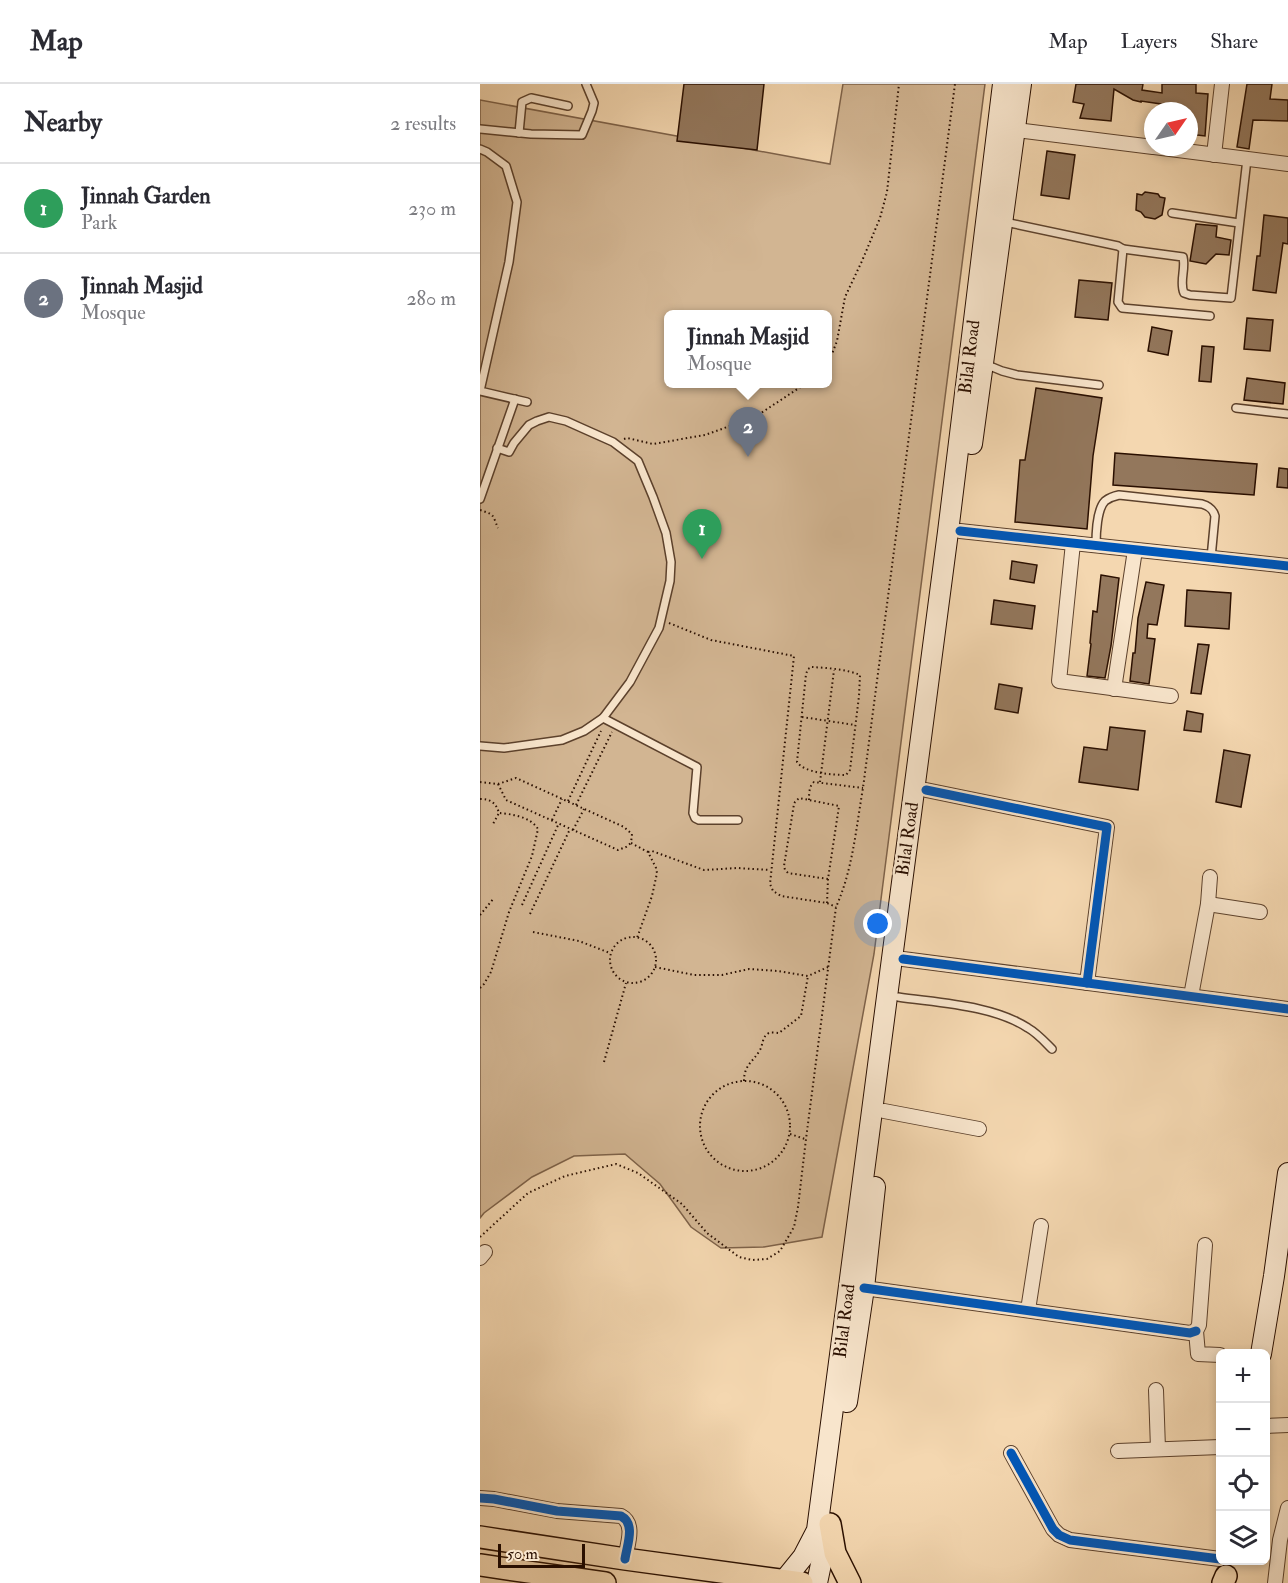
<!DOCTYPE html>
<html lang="en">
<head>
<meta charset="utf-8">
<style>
  body { margin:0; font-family:"IM FELL Double Pica",serif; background:#f7f7f7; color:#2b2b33 }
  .controls { position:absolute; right:18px; bottom:18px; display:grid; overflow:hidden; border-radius:9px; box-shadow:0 3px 9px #0003 }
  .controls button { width:54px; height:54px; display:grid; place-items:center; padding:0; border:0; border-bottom:2px solid #e1e1e2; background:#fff; color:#2b2b33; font:30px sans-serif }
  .compass { position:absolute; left:664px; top:18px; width:54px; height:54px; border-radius:50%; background:#fff; box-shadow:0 3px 9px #0003; rotate:56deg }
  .scale { position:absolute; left:18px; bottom:15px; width:87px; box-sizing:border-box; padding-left:6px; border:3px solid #2a0f00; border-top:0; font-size:16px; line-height:21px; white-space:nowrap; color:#2a0f00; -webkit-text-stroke:4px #f8e5cc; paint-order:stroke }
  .you { position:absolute; left:398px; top:840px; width:21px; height:21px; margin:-15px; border:4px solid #fff; border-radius:50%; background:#1a73e8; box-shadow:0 0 0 9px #1a73e833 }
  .badge { display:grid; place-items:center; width:39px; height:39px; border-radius:50%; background:#8f2418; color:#fff; font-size:20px; font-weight:700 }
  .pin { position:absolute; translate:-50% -50px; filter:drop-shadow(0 2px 3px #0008) }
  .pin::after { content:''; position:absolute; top:32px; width:21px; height:18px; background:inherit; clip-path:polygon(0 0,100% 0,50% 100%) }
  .popup { position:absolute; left:184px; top:226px; width:168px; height:78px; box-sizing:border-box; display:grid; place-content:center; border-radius:9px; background:#fff; filter:drop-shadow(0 2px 4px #0005); font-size:20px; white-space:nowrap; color:#7c7c81 }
  .popup b { font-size:22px; color:#2b2b33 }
  .popup::after { content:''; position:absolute; left:50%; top:100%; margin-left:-12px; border:12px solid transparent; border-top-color:#fff }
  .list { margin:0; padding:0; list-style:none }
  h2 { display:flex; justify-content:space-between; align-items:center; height:78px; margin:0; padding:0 24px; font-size:26px }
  h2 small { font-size:20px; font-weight:400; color:#7c7c81 }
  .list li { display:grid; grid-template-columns:39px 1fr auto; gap:18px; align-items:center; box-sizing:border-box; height:90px; padding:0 24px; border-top:2px solid #e1e1e2 }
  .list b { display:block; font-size:22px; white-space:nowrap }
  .list p { margin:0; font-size:20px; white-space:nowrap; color:#7c7c81 }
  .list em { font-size:20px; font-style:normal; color:#7c7c81 }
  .icon { flex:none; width:33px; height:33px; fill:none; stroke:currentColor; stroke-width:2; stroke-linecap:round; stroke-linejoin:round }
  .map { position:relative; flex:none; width:808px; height:1499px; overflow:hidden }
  header { display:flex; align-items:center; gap:36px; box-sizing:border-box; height:84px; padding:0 30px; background:#fff; border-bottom:2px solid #e1e1e2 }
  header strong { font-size:28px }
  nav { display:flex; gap:33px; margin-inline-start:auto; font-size:21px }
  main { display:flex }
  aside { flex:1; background:#fff }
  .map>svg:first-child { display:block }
</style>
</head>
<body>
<header>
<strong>Map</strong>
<nav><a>Map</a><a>Layers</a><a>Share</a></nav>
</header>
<main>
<aside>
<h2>Nearby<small>2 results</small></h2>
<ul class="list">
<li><span class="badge" style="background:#2e9e5b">1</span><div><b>Jinnah Garden</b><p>Park</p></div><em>230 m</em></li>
<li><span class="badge" style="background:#6b7280">2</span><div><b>Jinnah Masjid</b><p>Mosque</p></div><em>280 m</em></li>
</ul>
</aside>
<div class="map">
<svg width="808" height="1499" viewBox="0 0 808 1499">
  <rect width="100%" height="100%" fill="#f4d7b0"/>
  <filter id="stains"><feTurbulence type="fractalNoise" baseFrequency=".00333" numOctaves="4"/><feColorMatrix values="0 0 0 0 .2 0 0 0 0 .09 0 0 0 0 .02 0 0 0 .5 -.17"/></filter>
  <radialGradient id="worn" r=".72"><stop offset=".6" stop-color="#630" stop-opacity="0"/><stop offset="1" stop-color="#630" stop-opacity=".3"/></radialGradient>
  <path fill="#d2b592" stroke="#7e6249" stroke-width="1.5" fill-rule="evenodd" d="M363,0h142l-111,870 -52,283 -58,10 -43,1 -30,-21 -31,-43 -35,-30 -51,2 -42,21 -48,36 -4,5v-1118l350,64zM188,230h160v70h-160z"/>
  <g fill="#93775c" stroke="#2a0f00" stroke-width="1.5">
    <polygon points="204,0 284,0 277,66 197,57"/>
    <polygon points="596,0 663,0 662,6 682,9 682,0 716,0 716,9 728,10 725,52 709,50 709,27 681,27 681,20 661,17 661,18 653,16 634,5 631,37 600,34 604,20 593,18"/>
    <polygon points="767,0 792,0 790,15 808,16 808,37 773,36 769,65 757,63"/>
    <polygon points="567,67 595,71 589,115 561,111"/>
    <polygon points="665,108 678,110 680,113 685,114 682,131 675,135 665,133 661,128 656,126 657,110 662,111"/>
    <polygon points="784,131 808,134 808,160 803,159 796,209 773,206 777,172 780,172"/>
    <polygon points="716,140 737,142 736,153 751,156 749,171 736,170 726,180 710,177"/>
    <polygon points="599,196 632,199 628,236 595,233"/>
    <polygon points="767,234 793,236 790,267 764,265"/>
    <polygon points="672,243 692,247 688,271 668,267"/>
    <polygon points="722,262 734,263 731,298 719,297"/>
    <polygon points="767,294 805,299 803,320 764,316"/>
    <polygon points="556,304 622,314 613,372 607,445 535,438 540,376 545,376"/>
    <polygon points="635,369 777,380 774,411 633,401"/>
    <polygon points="799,384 808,385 808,404 797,403"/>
    <polygon points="532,477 557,481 554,499 530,495"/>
    <polygon points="621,491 639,494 631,562 625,594 607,592 611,560 610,559 613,527 617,528"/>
    <polygon points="666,498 684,501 677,541 668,540 667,554 675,555 669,600 650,597 653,569 655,569 658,534"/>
    <polygon points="707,506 751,509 749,545 705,542"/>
    <polygon points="514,516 555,522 552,545 511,540"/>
    <polygon points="718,560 729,561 721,610 711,609"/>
    <polygon points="519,600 542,604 538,629 515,625"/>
    <polygon points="707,627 723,630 721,648 704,646"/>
    <polygon points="630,643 665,647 658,706 599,698 604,663 627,666"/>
    <polygon points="744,666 770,671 761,723 736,718"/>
  </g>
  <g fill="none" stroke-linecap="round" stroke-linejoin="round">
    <g stroke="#5c412c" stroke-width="10">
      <g id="lane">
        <polyline points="0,45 51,50 102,51 112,27 114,19 106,0"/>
        <polyline points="39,49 42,18 51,14 88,22"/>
        <polyline points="0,65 7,68 26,82 37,118 29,178 0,307 47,318"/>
        <polyline points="692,129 759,139"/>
        <polyline points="525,138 638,162 643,165 638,218 642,224 730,232"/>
        <path d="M643,165l60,8c3,12 -4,25 1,36l6,2 41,3 16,-139"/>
        <polyline points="505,280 522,287 537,291 619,301"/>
        <polyline points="756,324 808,330"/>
        <polyline points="0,415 35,315"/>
        <path d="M616,461c0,-11 1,-36 9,-44 4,-3 9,-5 14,-6l83,9c7,2 11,5 13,12l-4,42"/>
        <polyline points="123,634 217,683 213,729 215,734 219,736 258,736"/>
        <polyline points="0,662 24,664 82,656 104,647 123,634 150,598 179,544 190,497 191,478 186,449 173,413 158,377 133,358 86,337 69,333 57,337 49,341 34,359 29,368 17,364"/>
        <path d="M418,913c40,6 95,8 130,31 9,5 16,13 24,21"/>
      </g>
    </g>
    <g stroke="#5c412c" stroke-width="16">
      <g id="street">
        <polyline points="536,46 673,63"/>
        <polyline points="674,63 808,80"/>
        <polyline points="734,71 742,0"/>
        <polyline points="480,447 808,482"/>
        <polyline points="593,459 579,597 691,612"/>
        <polyline points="634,605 655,466"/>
        <polyline points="446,706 627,743 607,899"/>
        <polyline points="728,820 780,828"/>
        <polyline points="423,875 808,925"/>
        <polyline points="711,912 728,820 730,793"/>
        <polyline points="404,1027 499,1045"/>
        <polyline points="725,1161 719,1241 716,1247 718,1270 740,1271"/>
        <polyline points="0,1174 5,1168"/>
        <polyline points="384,1204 710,1249 716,1247"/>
        <polyline points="548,1226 561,1142"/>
        <polyline points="676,1306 678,1365"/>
        <polyline points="786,1342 808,1341"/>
        <polyline points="638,1367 740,1363"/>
        <polyline points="531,1369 573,1445 579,1451 590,1456 740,1475"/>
        <path d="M0,1414l14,1 63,12 64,5c15,8 6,29 4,43"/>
        <polyline points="795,1499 800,1456 808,1424"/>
      </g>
    </g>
    <g stroke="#2a0f00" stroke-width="22">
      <g id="secondary">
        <polyline points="492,360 541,0"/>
        <polyline points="781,1270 794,1192 808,1089"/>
        <polyline points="367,1318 384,1204 395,1103"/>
        <polyline points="302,1499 323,1473 337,1446 468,448 523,0"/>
        <polyline points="337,1499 349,1442"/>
      </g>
    </g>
    <g stroke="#2a0f00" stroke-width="24">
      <g id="primary">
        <polyline points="350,1440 355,1469 370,1499"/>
        <polyline points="0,1453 145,1475 322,1499"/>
        <polyline points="0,1481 125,1499"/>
        <polyline points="743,1499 746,1492"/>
      </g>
    </g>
    <g stroke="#2a0f00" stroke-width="2" stroke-dasharray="1.5 3" stroke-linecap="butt">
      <polyline points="348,276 352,270 357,257 365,213 382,177 400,134 407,108 419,0"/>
      <polyline points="144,355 147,354 173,360 225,351 275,333 325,300"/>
      <path d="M0,426c15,5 12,4 18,18"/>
      <polyline points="189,539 231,556 314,572 290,800 293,807 301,812 347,819 356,823"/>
      <path d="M332,583c15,1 34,2 48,8l-1,21 -9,74 -4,5c-13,0 -42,-2 -49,-13l9,-88 2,-5z"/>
      <polyline points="322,633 375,641"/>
      <polyline points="0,698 18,700 36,694 144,743 152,750 151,759"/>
      <polyline points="340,698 354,586"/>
      <polyline points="18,700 26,716 138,766 146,763 151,759"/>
      <path d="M0,715c11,0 16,4 19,14l-6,11"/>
      <path d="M329,716c0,-6 0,-14 5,-18l49,6"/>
      <polyline points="88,717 121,647"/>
      <polyline points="96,721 132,648"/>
      <polyline points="72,736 82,715"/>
      <polyline points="93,746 104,725"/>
      <polyline points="151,759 168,768 176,784 177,789 172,812 157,854"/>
      <polyline points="168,768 172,767 224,786 257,784 290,786"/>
      <polyline points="347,819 348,795 359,722 319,714 315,718 314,720 304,782 305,786 308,789 348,795"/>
      <polyline points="42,821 79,739"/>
      <polyline points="50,830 90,745"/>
      <polyline points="0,831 14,814"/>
      <polyline points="53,848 99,857 130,869"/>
      <circle cx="153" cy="876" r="23"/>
      <polyline points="175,883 214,891 242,891 269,885 298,887 328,892 348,883"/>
      <path d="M0,904l4,-4 7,-12 18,-60 23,-56 6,-27c-7,-12 -26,-15 -39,-16"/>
      <polyline points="124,978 146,899"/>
      <circle cx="265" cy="1042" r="45"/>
      <path d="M264,997c0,-16 9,-19 16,-31 3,-5 2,-14 9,-17 2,-1 7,0 10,0l22,-17 7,-40"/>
      <polyline points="310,1050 325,1055"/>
      <path d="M0,1153l48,-44 37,-17 51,-12 22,9 44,31 25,29 32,24 13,3 15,-1 13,-8 14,-24 4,-20 8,-68 30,-232c17,-38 20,-79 27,-119l92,-704"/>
    </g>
    <use href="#lane" stroke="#f8e5cc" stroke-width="7"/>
    <use href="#street" stroke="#f8e5cc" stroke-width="14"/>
    <use href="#secondary" stroke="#f8e5cc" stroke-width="20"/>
    <use href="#primary" stroke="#f4d7b0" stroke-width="21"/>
    <g stroke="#f8e5cc" stroke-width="13">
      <g id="cycleway">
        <polyline points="480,447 808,482"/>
        <polyline points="446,706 627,743 607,899"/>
        <polyline points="423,875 808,925"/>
        <polyline points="384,1204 710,1249 716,1247"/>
        <polyline points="531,1369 573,1445 579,1451 590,1456 740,1475"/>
        <path d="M0,1414l14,1 63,12 64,5c15,8 6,29 4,43"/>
      </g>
    </g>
    <use href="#cycleway" stroke="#0057b8" stroke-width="9"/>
  </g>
  <g text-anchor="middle" stroke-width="5" stroke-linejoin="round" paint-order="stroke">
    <g font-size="18" fill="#2a0f00" stroke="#f8e5cc">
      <text transform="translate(489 273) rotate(-83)" y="6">Bilal Road</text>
      <text transform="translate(427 755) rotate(-82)" y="6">Bilal Road</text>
      <text transform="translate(364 1237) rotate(-83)" y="6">Bilal Road</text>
    </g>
  </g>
  <rect width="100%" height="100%" filter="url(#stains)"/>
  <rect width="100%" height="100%" fill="url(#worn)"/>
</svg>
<div class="controls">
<button>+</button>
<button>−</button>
<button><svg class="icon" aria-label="locate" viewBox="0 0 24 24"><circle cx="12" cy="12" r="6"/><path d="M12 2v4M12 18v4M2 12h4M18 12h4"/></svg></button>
<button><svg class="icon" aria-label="layers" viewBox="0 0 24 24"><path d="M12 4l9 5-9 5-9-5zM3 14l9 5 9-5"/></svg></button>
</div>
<svg class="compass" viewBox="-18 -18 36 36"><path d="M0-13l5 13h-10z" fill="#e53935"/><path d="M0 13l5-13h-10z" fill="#7c7c81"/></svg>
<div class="scale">50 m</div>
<div class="you"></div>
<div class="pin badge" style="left:222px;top:475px;background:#2e9e5b">1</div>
<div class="pin badge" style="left:268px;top:373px;background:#6b7280">2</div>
<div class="popup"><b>Jinnah Masjid</b>Mosque</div>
</div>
</main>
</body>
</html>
